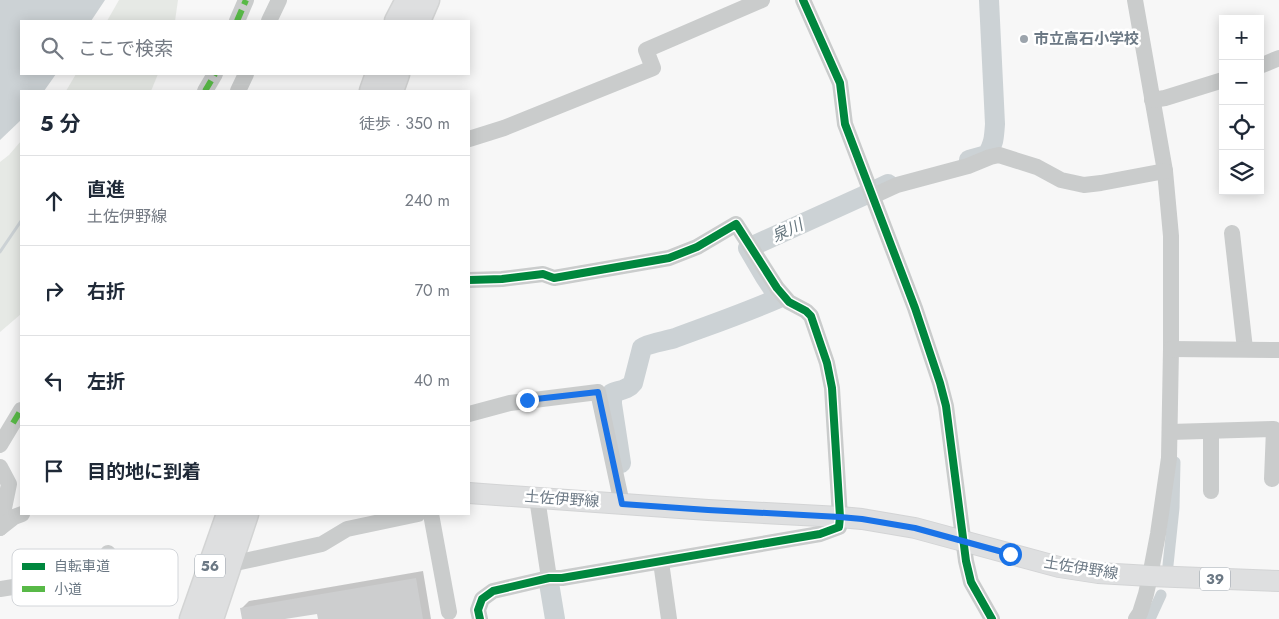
<!DOCTYPE html>
<html lang="ja">
<head>
<meta charset="utf-8">
<style>
  body { margin:0; font-family:Jost,"Noto Sans JP",sans-serif; background:#f2f2f3; color:#1f2937 }
  .controls { position:absolute; right:15px; top:15px; display:grid; overflow:hidden; border-radius:0px; box-shadow:0 2px 12px #0003 }
  .controls button { width:45px; height:45px; display:grid; place-items:center; padding:0; border:0; border-bottom:1px solid #e0e1e3; background:#fff; color:#1f2937; font:25px sans-serif }
  .stop { position:absolute; width:15px; height:15px; margin:-11px; border:4px solid #1a73e8; border-radius:50%; background:#fff }
  .stop.end { background:#1a73e8; border-color:#fff; box-shadow:0 1px 5px #0008 }
  .list { margin:0; padding:0; list-style:none }
  h2 { display:flex; justify-content:space-between; align-items:center; height:65px; margin:0; padding:0 20px; font-size:21px }
  h2 small { font-size:16px; font-weight:400; color:#747a83 }
  .list li { display:grid; grid-template-columns:32px 1fr auto; gap:15px; align-items:center; box-sizing:border-box; height:90px; padding:0 20px; border-top:1px solid #e0e1e3 }
  .list b { display:block; font-size:19px; white-space:nowrap }
  .list p { margin:0; font-size:16px; white-space:nowrap; color:#747a83 }
  .list em { font-size:16px; font-style:normal; color:#747a83 }
  .icon { flex:none; width:28px; height:28px; fill:none; stroke:currentColor; stroke-width:2; stroke-linecap:round; stroke-linejoin:round }
  .map { position:relative; flex:none; width:1279px; height:619px; overflow:hidden }
  .search { position:absolute; background:#fff; box-shadow:0 2px 12px #0003; left:20px; top:20px; width:450px; height:55px; display:flex; align-items:center; gap:12px; box-sizing:border-box; padding:0 18px; border-radius:0px; color:#747a83; font-size:19px }
  .panel { position:absolute; background:#fff; box-shadow:0 2px 12px #0003; left:20px; top:90px; width:450px; height:425px; border-radius:0px }
  .map>svg:first-child { display:block }
</style>
</head>
<body>
<div class="map">
<svg width="1279" height="619" viewBox="0 0 1279 619">
  <rect width="100%" height="100%" fill="#f7f7f7"/>
  <g fill="#e6e9e5">
    <polygon points="119,0 178,0 175,21 107,21"/>
    <polygon points="76,74 158,74 151,91 66,91"/>
    <polygon points="21,141 21,314 0,332 0,162 9,155"/>
  </g>
  <polygon fill="#ccd2d5" points="0,0 105,0 91,21 21,21 21,74 56,74 44,91 21,91 21,120 0,140"/>
  <polygon fill="#0003" points="423,571 431,619 320,619 318,612 277,619 243,619 241,609 249,601"/>
  <g fill="none" stroke-linecap="round" stroke-linejoin="round">
    <polyline stroke="#ccd2d5" stroke-width="3" points="0,252 21,221"/>
    <g stroke="#ccd2d5" stroke-width="11">
      <polyline points="1168,565 1174,508 1175,462"/>
      <polyline points="1150,619 1161,595"/>
    </g>
    <g stroke="#ccd2d5" stroke-width="20">
      <path d="M969,160l18,-5c7,-11 7,-18 8,-31l-6,-124"/>
      <path d="M621,463l-9,-59v-11c8,-3 16,-3 21,-10l9,-35c6,-5 24,-7 33,-10 35,-13 70,-25 104,-40l-14,-21 -17,-29 115,-52 25,-12"/>
      <polyline points="549,583 555,619"/>
    </g>
  </g>
  <polygon fill="#cdcecf" points="416,578 423,619 318,619 317,614 285,619 242,619 240,608"/>
  <g fill="none" stroke-linecap="round" stroke-linejoin="round">
    <g stroke="#d3d4d5" stroke-width="22">
      <polyline id="major" points="469,493 708,510 840,517 862,519 915,528 1059,567 1098,573 1150,576 1279,581"/>
    </g>
    <g stroke="#d3d4d4" stroke-width="25">
      <g id="highway">
        <polyline points="396,21 407,0"/>
        <polyline points="419,21 428,0"/>
        <polyline points="371,91 377,74"/>
        <polyline points="392,91 398,74"/>
        <polyline points="191,619 228,514"/>
        <polyline points="212,619 247,514"/>
      </g>
    </g>
    <g stroke="#cacccc" stroke-width="16">
      <polyline points="803,0 840,83 845,124 915,308 940,383 946,406 966,561 971,582 992,619"/>
      <polyline points="1135,0 1165,171 1171,236 1171,349 1169,458 1158,534 1150,576 1146,594 1140,613 1136,619"/>
      <polyline points="237,21 246,0"/>
      <polyline points="269,21 279,0"/>
      <polyline points="1260,66 1279,58"/>
      <polyline points="205,91 215,74"/>
      <polyline points="238,91 246,74"/>
      <polyline points="1152,100 1165,98 1223,80"/>
      <polyline points="469,139 504,128 653,68 646,50 762,0"/>
      <polyline points="873,196 897,185 968,166 990,157 999,155 1037,167 1061,180 1084,185 1101,183 1165,171"/>
      <polyline points="1232,233 1245,349"/>
      <polyline points="469,280 502,279 543,274 554,278 669,258 697,247 736,224 777,288 789,302 806,311 811,316 827,363 832,388 840,517 839,527 820,534 562,578 549,578 493,591 482,599 478,610 480,619"/>
      <polyline points="1171,349 1279,350"/>
      <polyline points="469,414 510,403 598,392 622,504"/>
      <polyline points="1211,431 1211,491"/>
      <polyline points="1170,432 1274,429 1272,479"/>
      <polyline points="0,445 21,410"/>
      <polyline points="0,467 9,484 0,528"/>
      <polyline points="537,498 549,578"/>
      <polyline points="431,514 449,612"/>
      <polyline points="0,528 14,517 22,514"/>
      <polyline points="661,562 669,619"/>
      <polyline points="231,564 322,544 347,529 418,514"/>
      <polyline points="0,589 106,572 108,553"/>
    </g>
    <use href="#major" stroke="#dedfe0" stroke-width="20"/>
    <use href="#highway" stroke="#dedfe0" stroke-width="22"/>
    <g stroke="#58b947" stroke-width="6" stroke-dasharray="12 6" stroke-linecap="butt">
      <polyline points="237,21 246,0"/>
      <polyline points="205,91 215,74"/>
      <polyline points="13,423 21,410"/>
    </g>
    <g stroke="#fff" stroke-width="11">
      <g id="cycleway">
        <polyline points="803,0 840,83 845,124 915,308 940,383 946,406 966,561 971,582 992,619"/>
        <polyline points="469,280 502,279 543,274 554,278 669,258 697,247 736,224 777,288 789,302 806,311 811,316 827,363 832,388 840,517 839,527 820,534 562,578 549,578 493,591 482,599 478,610 480,619"/>
      </g>
    </g>
    <use href="#cycleway" stroke="#00873e" stroke-width="8"/>
  </g>
  <g fill="none" stroke-linecap="round" stroke-linejoin="round">
    <polyline stroke="#1a73e8" stroke-width="6" points="527,400 598,392 622,504 708,510 840,517 862,519 915,528 1010,554"/>
  </g>
  <circle fill="#9ca4ac" stroke="#fff" stroke-width="2" cx="1024" cy="39" r="5"/>
  <g text-anchor="middle" stroke-width="5" stroke-linejoin="round" paint-order="stroke">
    <g fill="#fff" stroke="#97a0a9" stroke-width="1">
      <rect x="195" y="554.5" width="30" height="23" rx="4"/>
      <rect x="1200" y="567.5" width="30" height="23" rx="4"/>
    </g>
    <g font-size="14" font-weight="bold" fill="#6b7884">
      <text x="210" y="571">56</text>
      <text x="1215" y="584">39</text>
    </g>
    <g font-size="15" font-weight="bold" fill="#6b7884" stroke="#fff" text-anchor="start">
      <text x="1034" y="44">市立高石小学校</text>
    </g>
    <g font-size="15" fill="#6b7884" stroke="#fff">
      <text transform="translate(562 499) rotate(4)" y="5">土佐伊野線</text>
      <text transform="translate(1081 568) rotate(9)" y="5">土佐伊野線</text>
    </g>
    <g font-size="16" font-style="italic" fill="#67777f" stroke="#fff">
      <text transform="translate(787 230) rotate(-25)" y="6">泉川</text>
    </g>
  </g>
  <rect x="12" y="549" width="166" height="57" rx="8" fill="#fff" stroke="#d3d6da" stroke-width="1"/>
  <rect x="22" y="563" width="23" height="7" fill="#00873e"/>
  <rect x="22" y="586" width="23" height="6" fill="#58b947"/>
  <g font-size="14" fill="#6b7884">
    <text x="54" y="571">自転車道</text>
    <text x="54" y="594">小道</text>
  </g>
</svg>
<div class="controls">
<button>+</button>
<button>−</button>
<button><svg class="icon" aria-label="locate" viewBox="0 0 24 24"><circle cx="12" cy="12" r="6"/><path d="M12 2v4M12 18v4M2 12h4M18 12h4"/></svg></button>
<button><svg class="icon" aria-label="layers" viewBox="0 0 24 24"><path d="M12 4l9 5-9 5-9-5zM3 14l9 5 9-5"/></svg></button>
</div>
<div class="stop" style="left:1010px;top:554px"></div>
<div class="stop end" style="left:527px;top:400px"></div>
<div class="search"><svg class="icon" aria-label="search" viewBox="0 0 24 24"><circle cx="10" cy="10" r="6"/><path d="M15 15l6 6"/></svg>ここで検索</div>
<section class="panel">
<h2>5 分<small>徒歩 · 350 m</small></h2>
<ul class="list">
<li><svg class="icon" aria-label="ahead" viewBox="0 0 24 24"><path d="M12 20V5M6 11l6-6 6 6"/></svg><div><b>直進</b><p>土佐伊野線</p></div><em>240 m</em></li>
<li><svg class="icon" aria-label="right" viewBox="0 0 24 24"><path d="M7 20v-9h11M14 6l5 5-5 5"/></svg><div><b>右折</b></div><em>70 m</em></li>
<li><svg class="icon" aria-label="left" viewBox="0 0 24 24"><path d="M17 20v-9H6M10 6l-5 5 5 5"/></svg><div><b>左折</b></div><em>40 m</em></li>
<li><svg class="icon" aria-label="arrive" viewBox="0 0 24 24"><path d="M6 21V4h12l-3 4 3 4H6"/></svg><div><b>目的地に到着</b></div></li>
</ul>
</section>
</div>
</body>
</html>
